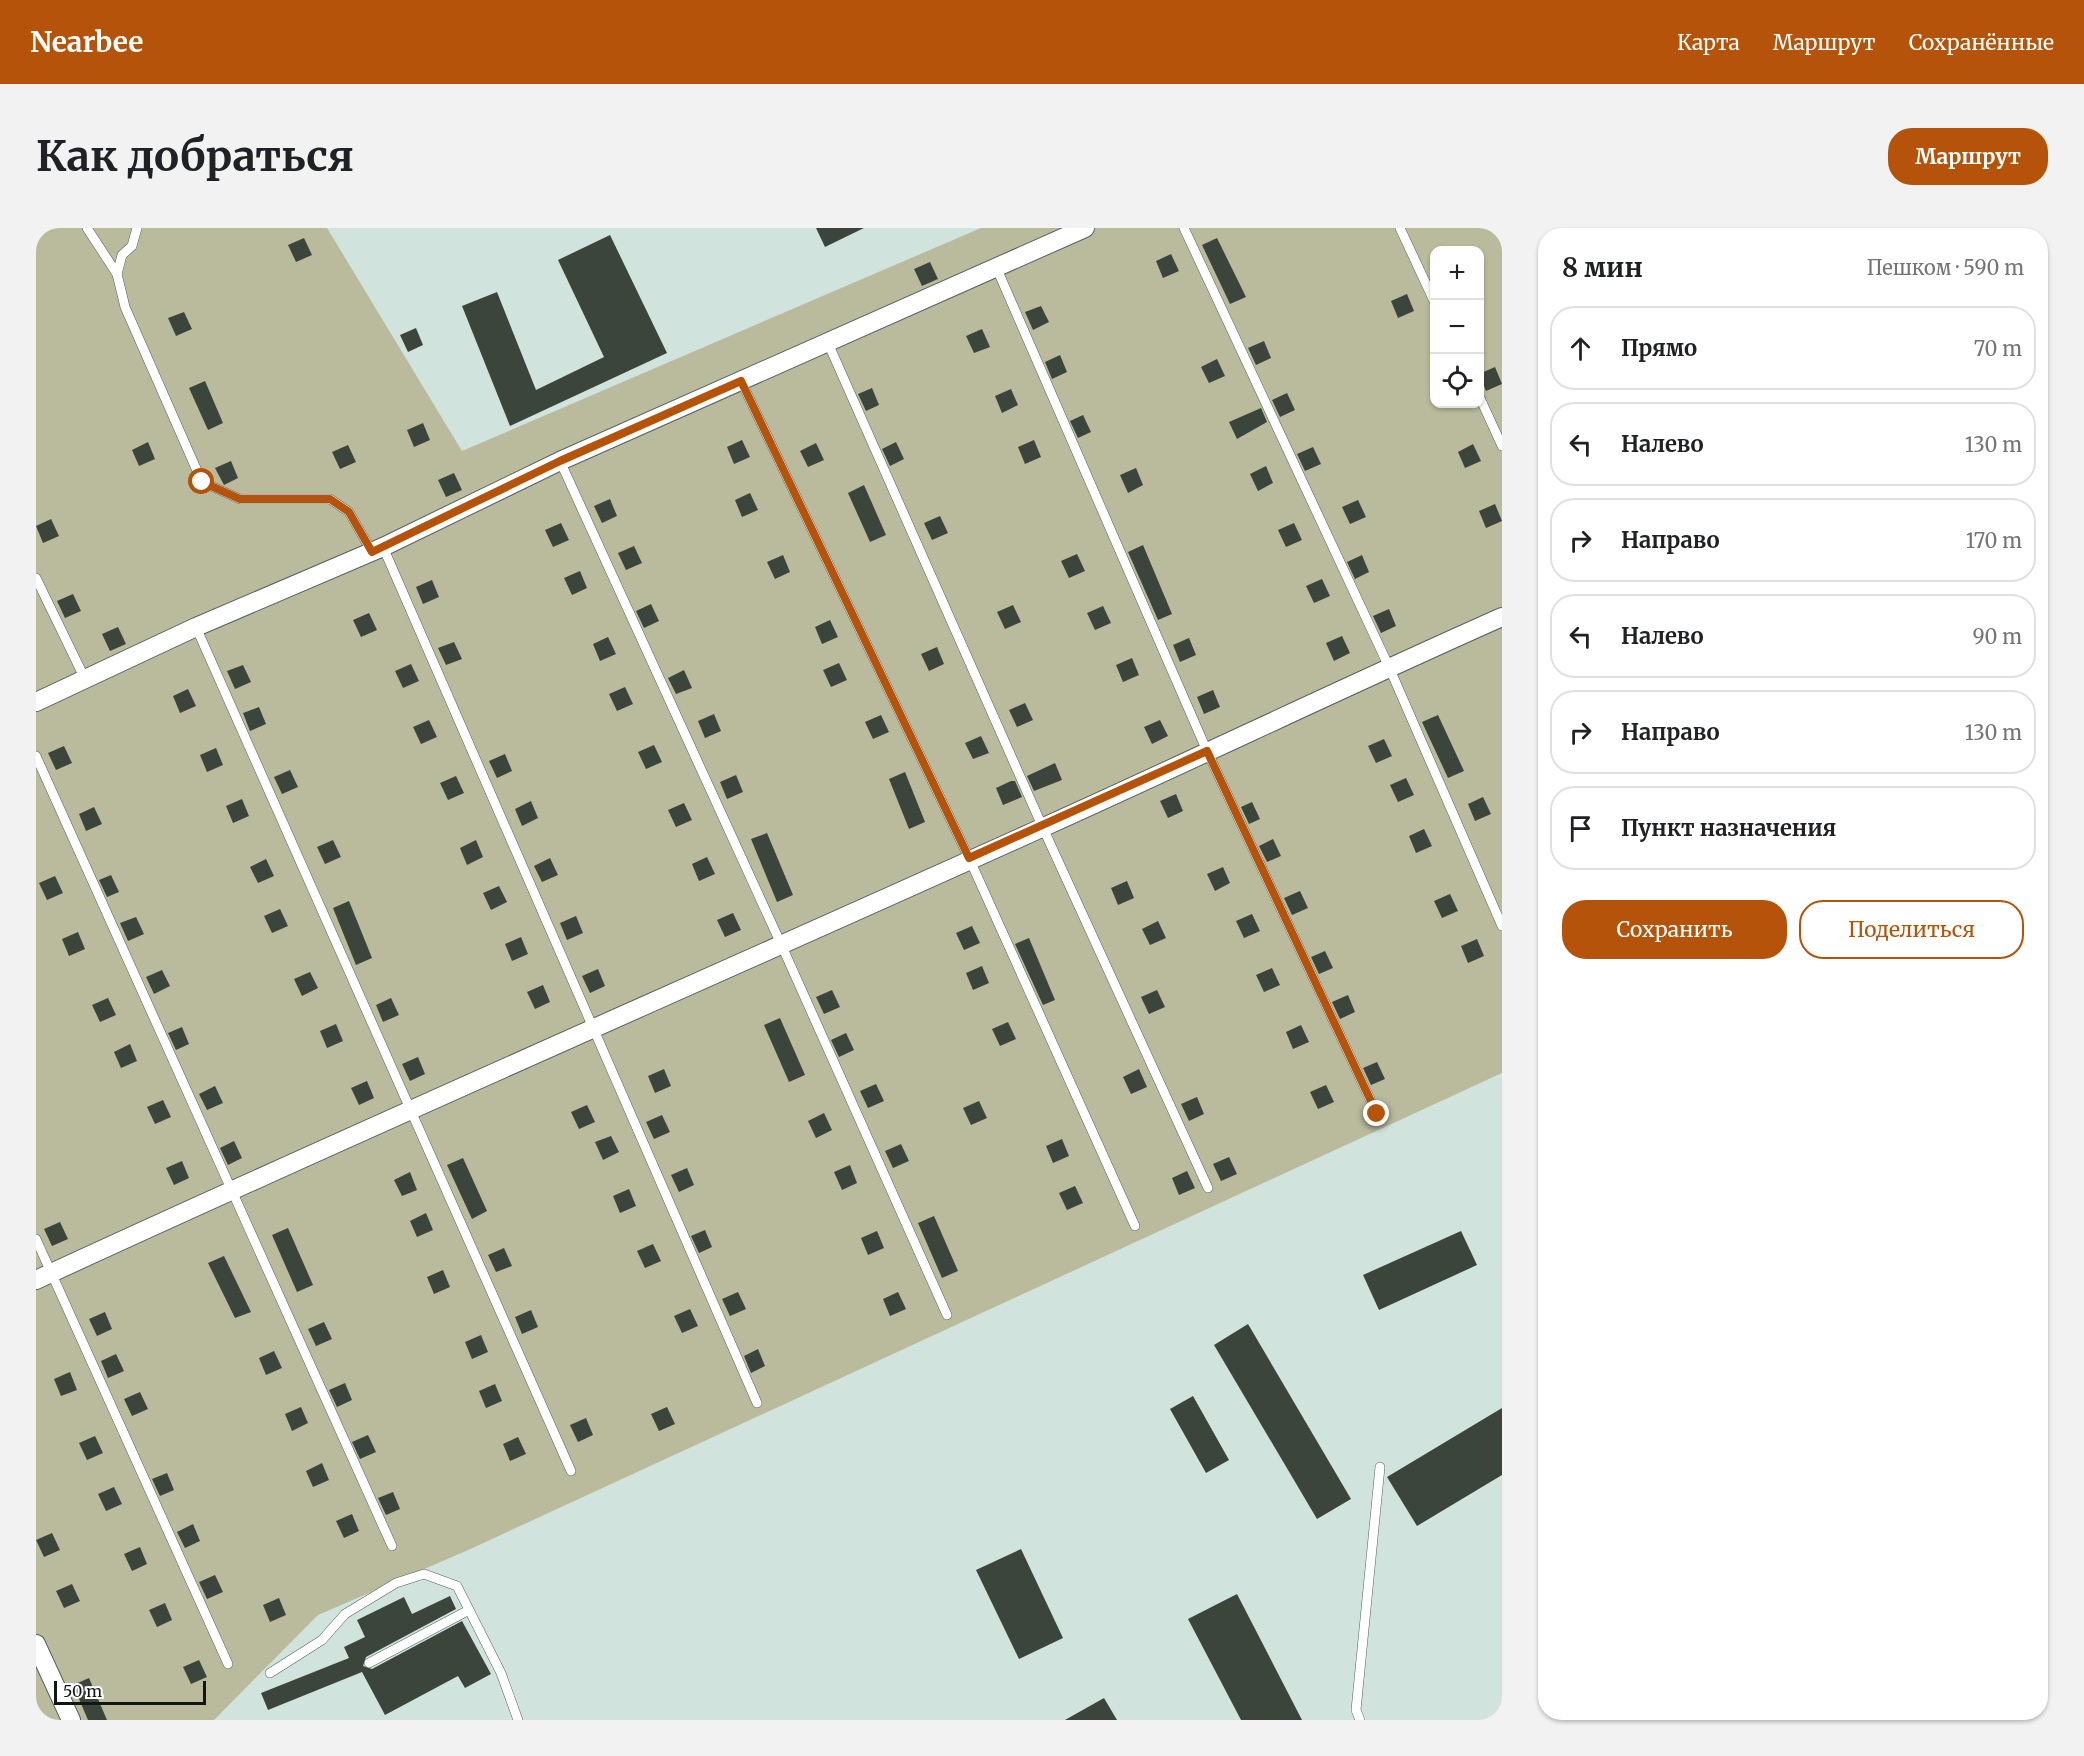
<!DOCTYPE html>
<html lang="ru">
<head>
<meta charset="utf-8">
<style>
  body { margin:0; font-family:Merriweather,serif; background:#f2f2f2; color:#202124 }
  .controls { position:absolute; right:18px; top:18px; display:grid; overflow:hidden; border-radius:12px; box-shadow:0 2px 4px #0004 }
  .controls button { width:54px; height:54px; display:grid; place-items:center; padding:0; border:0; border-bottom:2px solid #e0e0e0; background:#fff; color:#202124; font:30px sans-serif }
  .scale { position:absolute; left:18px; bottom:15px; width:152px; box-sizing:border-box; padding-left:6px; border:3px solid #101614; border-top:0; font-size:16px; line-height:21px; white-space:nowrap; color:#101614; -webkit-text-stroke:4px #fff; paint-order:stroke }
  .stop { position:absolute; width:18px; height:18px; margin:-14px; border:4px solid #b45309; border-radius:50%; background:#fff }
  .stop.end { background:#b45309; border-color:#fff; box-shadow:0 2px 6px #0008 }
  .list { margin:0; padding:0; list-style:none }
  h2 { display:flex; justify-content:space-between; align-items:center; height:78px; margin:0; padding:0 24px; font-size:26px }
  h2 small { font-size:20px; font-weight:400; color:#757577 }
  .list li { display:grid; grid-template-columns:39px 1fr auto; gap:18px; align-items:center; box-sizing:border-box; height:84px; margin:0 12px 12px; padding:0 12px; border:2px solid #e0e0e0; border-radius:24px }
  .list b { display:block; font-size:22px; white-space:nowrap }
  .list em { font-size:20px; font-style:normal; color:#757577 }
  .actions { display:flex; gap:12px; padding:18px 24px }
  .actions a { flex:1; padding:14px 0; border:2px solid #b45309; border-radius:24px; text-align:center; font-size:21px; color:#b45309 }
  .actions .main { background:#b45309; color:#fff }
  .icon { flex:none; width:33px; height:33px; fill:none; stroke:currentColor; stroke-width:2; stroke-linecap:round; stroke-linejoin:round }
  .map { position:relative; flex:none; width:1466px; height:1492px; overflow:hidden; border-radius:24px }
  header { display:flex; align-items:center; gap:36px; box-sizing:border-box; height:84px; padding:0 30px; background:#b45309; color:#fff }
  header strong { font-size:28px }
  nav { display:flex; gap:33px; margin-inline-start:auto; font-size:21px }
  .intro { display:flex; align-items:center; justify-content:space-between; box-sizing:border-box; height:144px; padding:0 36px }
  h1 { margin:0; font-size:42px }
  .button { padding:15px 27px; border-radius:24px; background:#b45309; color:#fff; font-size:21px; font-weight:700 }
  main { display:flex; gap:36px; padding:0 36px }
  aside { flex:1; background:#fff; border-radius:24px; box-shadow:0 2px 4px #0004 }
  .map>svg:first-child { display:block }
</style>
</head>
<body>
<header>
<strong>Nearbee</strong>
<nav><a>Карта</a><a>Маршрут</a><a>Сохранённые</a></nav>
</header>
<div class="intro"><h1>Как добраться</h1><a class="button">Маршрут</a></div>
<main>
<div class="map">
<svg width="1466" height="1492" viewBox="0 0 1466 1492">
  <rect width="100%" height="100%" fill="#d1e3dd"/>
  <path fill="#babb9c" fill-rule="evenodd" d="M0,0h291l135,223 519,-223h521v845l-1036,478 -148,64 -104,105h-178zM1398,22h46v154h-46z"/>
  <g fill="#3c453b">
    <polygon points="780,0 828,0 789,19"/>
    <polygon points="574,7 631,125 474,198 426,78 461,64 500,162 568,129 522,32"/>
    <polygon points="268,10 276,27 260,34 252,17"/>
    <polygon points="1181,10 1210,69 1194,76 1166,17"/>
    <polygon points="1135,26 1143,43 1127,50 1120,33"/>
    <polygon points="894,34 902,51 886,58 878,41"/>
    <polygon points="1371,66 1378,83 1362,90 1355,73"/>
    <polygon points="1005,78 1013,94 997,102 989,84"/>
    <polygon points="148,84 156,101 140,108 132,90"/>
    <polygon points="380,100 387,117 372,124 364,107"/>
    <polygon points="946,101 954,119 938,125 930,108"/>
    <polygon points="1228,113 1235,130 1220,137 1212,120"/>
    <polygon points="1024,127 1031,144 1016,151 1009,134"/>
    <polygon points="1181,131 1189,148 1173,155 1165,139"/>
    <polygon points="1459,139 1466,156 1450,163 1443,146"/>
    <polygon points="169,153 187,195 172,202 153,160"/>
    <polygon points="836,160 843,177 830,183 822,166"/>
    <polygon points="975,161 982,177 966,185 959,168"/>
    <polygon points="1251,165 1259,182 1244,189 1236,172"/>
    <polygon points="1225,180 1231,194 1201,211 1193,194"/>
    <polygon points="1047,187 1055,204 1042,210 1034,193"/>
    <polygon points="387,195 394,212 378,219 371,202"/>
    <polygon points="706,212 714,229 698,236 691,219"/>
    <polygon points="998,212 1005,229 989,236 982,219"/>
    <polygon points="112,214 119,231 103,238 96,222"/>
    <polygon points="860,214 868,231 854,238 846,221"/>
    <polygon points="780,215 788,232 772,239 764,223"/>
    <polygon points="1437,216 1445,233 1429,240 1422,224"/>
    <polygon points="312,217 320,234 304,241 296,224"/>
    <polygon points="1277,219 1285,236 1269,243 1261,226"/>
    <polygon points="195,233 202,250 188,257 179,240"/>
    <polygon points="1230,238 1237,255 1222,263 1214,246"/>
    <polygon points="1100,240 1107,257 1092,265 1084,247"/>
    <polygon points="418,245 426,262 410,269 402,252"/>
    <polygon points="828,257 850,307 834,314 812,265"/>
    <polygon points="714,265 722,282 706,289 699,272"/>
    <polygon points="574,271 581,288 566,295 558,278"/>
    <polygon points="1322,272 1330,289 1314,296 1306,279"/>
    <polygon points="1459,276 1466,293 1450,300 1443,283"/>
    <polygon points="904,288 912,305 896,312 888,295"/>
    <polygon points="15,291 23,308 7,315 0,298"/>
    <polygon points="525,295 533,312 517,319 509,302"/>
    <polygon points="1258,295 1266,312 1250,319 1242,302"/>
    <polygon points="1107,317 1136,386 1122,392 1092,324"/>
    <polygon points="598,318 606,335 590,342 582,325"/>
    <polygon points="1041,326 1049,343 1033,350 1025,333"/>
    <polygon points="747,327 754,344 739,351 731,334"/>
    <polygon points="1326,327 1333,344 1319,351 1311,334"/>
    <polygon points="544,343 551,360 536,367 528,350"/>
    <polygon points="1286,351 1294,368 1278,375 1270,358"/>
    <polygon points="396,352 403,369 387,376 380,359"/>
    <polygon points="37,366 45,383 29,390 21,373"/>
    <polygon points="615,376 623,393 608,400 600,383"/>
    <polygon points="977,377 985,394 969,401 961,384"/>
    <polygon points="1067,378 1075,395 1059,402 1051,385"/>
    <polygon points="1353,381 1360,398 1345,405 1337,388"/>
    <polygon points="333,385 341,402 325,409 317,392"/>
    <polygon points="794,392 802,409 786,416 779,399"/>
    <polygon points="82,399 90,416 74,423 66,406"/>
    <polygon points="1306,408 1314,425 1298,433 1290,415"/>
    <polygon points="572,409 580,426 564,433 557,416"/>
    <polygon points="1153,410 1160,427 1144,434 1137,417"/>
    <polygon points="418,414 426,431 410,437 402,420"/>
    <polygon points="901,419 908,436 893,443 885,426"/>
    <polygon points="1096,430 1103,447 1087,454 1080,437"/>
    <polygon points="803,435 811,452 795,459 787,442"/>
    <polygon points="375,436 383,453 367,460 359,443"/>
    <polygon points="207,437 215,454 199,461 191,443"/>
    <polygon points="648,442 656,460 640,466 632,450"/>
    <polygon points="589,459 597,476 581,483 573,466"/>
    <polygon points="152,461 160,478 144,485 137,468"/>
    <polygon points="1177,462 1184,479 1168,486 1161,469"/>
    <polygon points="989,475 997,492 981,499 973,482"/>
    <polygon points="223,479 230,496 214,503 207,485"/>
    <polygon points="678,486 685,503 669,510 662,493"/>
    <polygon points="845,487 853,504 837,511 829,494"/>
    <polygon points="1402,487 1428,543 1412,550 1386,494"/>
    <polygon points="393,492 401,509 385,516 377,499"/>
    <polygon points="1124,492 1132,508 1116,516 1108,499"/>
    <polygon points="945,508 953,525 937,531 929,515"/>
    <polygon points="1348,511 1356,528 1340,535 1332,518"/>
    <polygon points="618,517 626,534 610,541 602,524"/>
    <polygon points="28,518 36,535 20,542 12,525"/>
    <polygon points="180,520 187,537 171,544 164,527"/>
    <polygon points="469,526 476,543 461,550 453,533"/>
    <polygon points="1019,535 1026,552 998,563 991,548"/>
    <polygon points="254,542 262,559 246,566 238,549"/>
    <polygon points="869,544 889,594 873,601 853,551"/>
    <polygon points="700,547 707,564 691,571 684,554"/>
    <polygon points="420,548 428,565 412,572 404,555"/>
    <polygon points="1370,550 1378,567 1362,574 1354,557"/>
    <polygon points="975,553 979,553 986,569 967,577 960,560"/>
    <polygon points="1140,566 1147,583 1132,590 1124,573"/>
    <polygon points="1447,569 1455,586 1439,593 1432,576"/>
    <polygon points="206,571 213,588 197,595 190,578"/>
    <polygon points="495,573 502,590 486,598 479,581"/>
    <polygon points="1216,574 1224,591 1213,596 1205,579"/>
    <polygon points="648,575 656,592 640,599 632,582"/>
    <polygon points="58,579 66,596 50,603 43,586"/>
    <polygon points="1388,601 1396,618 1380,625 1373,608"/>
    <polygon points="731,605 757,667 741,674 715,611"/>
    <polygon points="1237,611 1245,628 1231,634 1223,618"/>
    <polygon points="297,612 305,629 289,636 281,619"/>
    <polygon points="440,612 447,629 431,637 424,620"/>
    <polygon points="671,629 679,646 663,653 656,636"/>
    <polygon points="514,630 522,647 506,654 498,638"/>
    <polygon points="230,631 238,648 222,655 214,639"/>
    <polygon points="1187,639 1194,655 1179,663 1171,646"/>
    <polygon points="75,647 83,664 71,669 63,652"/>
    <polygon points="19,648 27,665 11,672 3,655"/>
    <polygon points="1091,653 1098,670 1082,677 1075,660"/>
    <polygon points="463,658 471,674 455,682 447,665"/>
    <polygon points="1264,663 1272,680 1256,687 1248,670"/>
    <polygon points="1414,666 1422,683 1406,690 1398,673"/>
    <polygon points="313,673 336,730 320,737 297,680"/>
    <polygon points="244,681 252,698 236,705 228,688"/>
    <polygon points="697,685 705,702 689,709 681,692"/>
    <polygon points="1216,686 1224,703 1208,710 1200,693"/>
    <polygon points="540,688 547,705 531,712 524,695"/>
    <polygon points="100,689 108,706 92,713 84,695"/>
    <polygon points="1122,693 1130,710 1114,717 1106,701"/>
    <polygon points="936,698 944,715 928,722 920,705"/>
    <polygon points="42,704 49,721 33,728 26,711"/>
    <polygon points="485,709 492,726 476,733 469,716"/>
    <polygon points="993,710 1019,772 1007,777 979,716"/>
    <polygon points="1441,711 1448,728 1432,735 1425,718"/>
    <polygon points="1289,723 1297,740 1283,746 1275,729"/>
    <polygon points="946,738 953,755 937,762 930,745"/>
    <polygon points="1236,740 1244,757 1228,764 1220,747"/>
    <polygon points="562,741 569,758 554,765 546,748"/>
    <polygon points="126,742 134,758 118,766 110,749"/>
    <polygon points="274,744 282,760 266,768 258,751"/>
    <polygon points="507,757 514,774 499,781 491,764"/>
    <polygon points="796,762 804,779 788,786 780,769"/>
    <polygon points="1121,762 1129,779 1113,786 1105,769"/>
    <polygon points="1312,767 1319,784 1304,791 1296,774"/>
    <polygon points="72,770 80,787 64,794 56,777"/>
    <polygon points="355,770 363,787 347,794 340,777"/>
    <polygon points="744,790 769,847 753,854 728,797"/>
    <polygon points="972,794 980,811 964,818 956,801"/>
    <polygon points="300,796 307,813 291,820 284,803"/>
    <polygon points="1265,797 1273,814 1257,821 1250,804"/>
    <polygon points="146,799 153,816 140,822 132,805"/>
    <polygon points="810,805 818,822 803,829 795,812"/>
    <polygon points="94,816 101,833 85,840 78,824"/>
    <polygon points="382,829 389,846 374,853 366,836"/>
    <polygon points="1341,834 1349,851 1335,857 1327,840"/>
    <polygon points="628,841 635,858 619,865 612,848"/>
    <polygon points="1103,841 1111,859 1095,866 1087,849"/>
    <polygon points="331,853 338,870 323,877 315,860"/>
    <polygon points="840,856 848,873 832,880 824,863"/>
    <polygon points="1290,857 1298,874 1282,881 1274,864"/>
    <polygon points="179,858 187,875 171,882 163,866"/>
    <polygon points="1161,869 1168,886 1153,893 1145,876"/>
    <polygon points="127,872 135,889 119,896 111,879"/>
    <polygon points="943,873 951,890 935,897 927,880"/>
    <polygon points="551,877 559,894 543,901 535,884"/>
    <polygon points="788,885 796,902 780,910 772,893"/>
    <polygon points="626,887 634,904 618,911 610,894"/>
    <polygon points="575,908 583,924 567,932 559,914"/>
    <polygon points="1026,911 1033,928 1017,935 1010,918"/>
    <polygon points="198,913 206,930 192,937 184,920"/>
    <polygon points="865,916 873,933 857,940 849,923"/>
    <polygon points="1193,929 1201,946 1185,953 1177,936"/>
    <polygon points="427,930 451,983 436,991 411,937"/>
    <polygon points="146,933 153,950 138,957 130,940"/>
    <polygon points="814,937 821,955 806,962 798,944"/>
    <polygon points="651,940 658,957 643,964 635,947"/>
    <polygon points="1151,943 1159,960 1143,967 1136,950"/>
    <polygon points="374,944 381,962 366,968 358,952"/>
    <polygon points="1039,958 1047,975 1031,982 1023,965"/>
    <polygon points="593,961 600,978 584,985 577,968"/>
    <polygon points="390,985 397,1002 381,1009 374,993"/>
    <polygon points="898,988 922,1043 906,1050 882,995"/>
    <polygon points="24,994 32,1011 16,1018 8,1001"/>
    <polygon points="252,1000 277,1057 261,1064 236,1007"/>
    <polygon points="669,1002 676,1019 663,1025 655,1008"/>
    <polygon points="841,1003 848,1020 832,1027 825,1010"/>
    <polygon points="1425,1003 1441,1037 1343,1082 1327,1047"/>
    <polygon points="617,1016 625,1033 609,1040 601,1023"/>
    <polygon points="468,1020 476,1038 460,1044 452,1027"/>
    <polygon points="188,1028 215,1084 199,1090 172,1035"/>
    <polygon points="407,1042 414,1059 398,1066 391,1049"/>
    <polygon points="702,1064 710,1081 694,1088 686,1071"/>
    <polygon points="862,1064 870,1081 854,1088 847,1071"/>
    <polygon points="654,1081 662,1098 646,1105 638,1088"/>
    <polygon points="495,1082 502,1099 486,1106 479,1089"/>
    <polygon points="69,1084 76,1101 61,1108 53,1091"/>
    <polygon points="288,1094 296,1111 280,1118 272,1101"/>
    <polygon points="1212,1096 1315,1271 1281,1291 1178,1117"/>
    <polygon points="445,1107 452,1124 436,1131 429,1114"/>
    <polygon points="722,1121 729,1138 715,1145 708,1128"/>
    <polygon points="238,1123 246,1140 230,1147 223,1130"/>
    <polygon points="80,1126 88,1143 72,1150 65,1133"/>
    <polygon points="34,1144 41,1162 25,1168 18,1151"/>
    <polygon points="309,1155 316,1172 301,1179 293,1162"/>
    <polygon points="459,1156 466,1173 450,1180 443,1163"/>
    <polygon points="104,1164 112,1181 96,1188 88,1171"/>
    <polygon points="1157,1168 1193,1232 1170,1245 1134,1181"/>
    <polygon points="265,1179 272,1195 256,1203 249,1186"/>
    <polygon points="631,1179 639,1196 623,1203 615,1186"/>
    <polygon points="1466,1180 1466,1247 1381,1298 1351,1249"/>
    <polygon points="550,1190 557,1207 542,1214 534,1197"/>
    <polygon points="332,1207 340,1224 324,1231 316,1214"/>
    <polygon points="59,1208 67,1225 51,1232 43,1215"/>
    <polygon points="482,1209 490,1226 474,1233 467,1216"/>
    <polygon points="286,1235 293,1252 277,1259 270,1243"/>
    <polygon points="131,1245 138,1262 124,1268 116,1251"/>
    <polygon points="78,1259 86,1276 70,1283 62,1266"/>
    <polygon points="357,1264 364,1281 350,1287 342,1270"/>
    <polygon points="316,1286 323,1303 308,1310 300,1293"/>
    <polygon points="157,1296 164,1313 149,1320 141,1304"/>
    <polygon points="16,1305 24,1322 8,1329 0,1312"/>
    <polygon points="104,1319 111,1336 96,1343 88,1326"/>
    <polygon points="985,1321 1027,1410 983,1431 940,1342"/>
    <polygon points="179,1347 187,1364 171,1371 163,1354"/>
    <polygon points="36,1356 44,1373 28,1380 20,1363"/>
    <polygon points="1201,1366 1266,1492 1205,1492 1152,1391"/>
    <polygon points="414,1368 420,1381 330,1429 327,1438 336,1441 426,1393 455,1446 429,1460 422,1448 349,1487 326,1444 232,1482 225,1465 313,1430 308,1419 329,1409 321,1392 368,1369 376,1386"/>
    <polygon points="243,1370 250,1387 234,1394 227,1377"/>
    <polygon points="129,1375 136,1392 121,1399 113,1382"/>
    <polygon points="163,1432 171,1449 155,1456 147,1439"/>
    <polygon points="53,1450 71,1492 52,1492 37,1457"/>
    <polygon points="1068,1470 1081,1492 1029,1492"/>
  </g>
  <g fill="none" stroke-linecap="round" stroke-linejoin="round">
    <g stroke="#53625d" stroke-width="10">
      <g id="lane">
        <polyline points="51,0 81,46"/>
        <polyline points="101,0 96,18 86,27 81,46 89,79 166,254 204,271 294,271 313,284 336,324"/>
        <polyline points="1148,0 1353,439 1466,698"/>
        <polyline points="1364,0 1398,73"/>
        <polyline points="961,41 1171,523 1341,886"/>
        <polyline points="792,115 1007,600 1172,960"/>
        <polyline points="705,153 933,630 1099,998"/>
        <polyline points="1444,170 1466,218"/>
        <polyline points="524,233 745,716 911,1087"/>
        <polyline points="347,319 721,1175"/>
        <polyline points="0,350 49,451"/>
        <polyline points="160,399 535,1243"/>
        <polyline points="0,528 356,1318"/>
        <polyline points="0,1011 192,1436"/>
        <polyline points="333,1435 433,1382"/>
        <polyline points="234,1445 286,1412 309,1386 360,1355 388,1346 421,1358 465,1445 482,1492"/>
        <polyline points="1324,1492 1320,1482 1344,1239"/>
      </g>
    </g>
    <g stroke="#53625d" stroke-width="20">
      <g id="street">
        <polyline points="0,474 160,399 347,319 524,233 1049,0"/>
        <path d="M0,1052c335,-155 674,-302 1010,-454 153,-69 303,-141 456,-209"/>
        <polyline points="0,1416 35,1492"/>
      </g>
    </g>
    <use href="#lane" stroke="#fff" stroke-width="9"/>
    <use href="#street" stroke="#fff" stroke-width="18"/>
  </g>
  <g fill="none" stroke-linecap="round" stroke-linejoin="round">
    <polyline stroke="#b45309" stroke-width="8" points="166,254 204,271 294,271 313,284 336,324 524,233 705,153 933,630 1171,523 1341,886"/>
  </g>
</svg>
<div class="controls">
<button>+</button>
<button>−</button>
<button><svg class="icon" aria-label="locate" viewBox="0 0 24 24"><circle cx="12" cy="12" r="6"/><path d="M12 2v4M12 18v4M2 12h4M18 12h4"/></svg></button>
</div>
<div class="scale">50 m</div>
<div class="stop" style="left:166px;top:254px"></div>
<div class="stop end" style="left:1341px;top:886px"></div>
</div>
<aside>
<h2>8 мин<small>Пешком · 590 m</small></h2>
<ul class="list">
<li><svg class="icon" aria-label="ahead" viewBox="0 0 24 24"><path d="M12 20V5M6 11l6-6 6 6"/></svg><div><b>Прямо</b></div><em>70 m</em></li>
<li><svg class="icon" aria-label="left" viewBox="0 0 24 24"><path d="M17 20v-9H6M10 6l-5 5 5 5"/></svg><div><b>Налево</b></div><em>130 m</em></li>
<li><svg class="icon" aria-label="right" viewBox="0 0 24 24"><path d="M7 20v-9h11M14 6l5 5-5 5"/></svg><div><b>Направо</b></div><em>170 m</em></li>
<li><svg class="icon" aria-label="left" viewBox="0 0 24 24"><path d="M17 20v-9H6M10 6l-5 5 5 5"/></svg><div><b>Налево</b></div><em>90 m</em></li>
<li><svg class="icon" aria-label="right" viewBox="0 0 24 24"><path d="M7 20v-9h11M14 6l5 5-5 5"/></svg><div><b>Направо</b></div><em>130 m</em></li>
<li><svg class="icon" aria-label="arrive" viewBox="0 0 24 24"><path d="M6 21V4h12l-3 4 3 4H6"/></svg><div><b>Пункт назначения</b></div></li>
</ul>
<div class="actions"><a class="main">Сохранить</a><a>Поделиться</a></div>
</aside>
</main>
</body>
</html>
